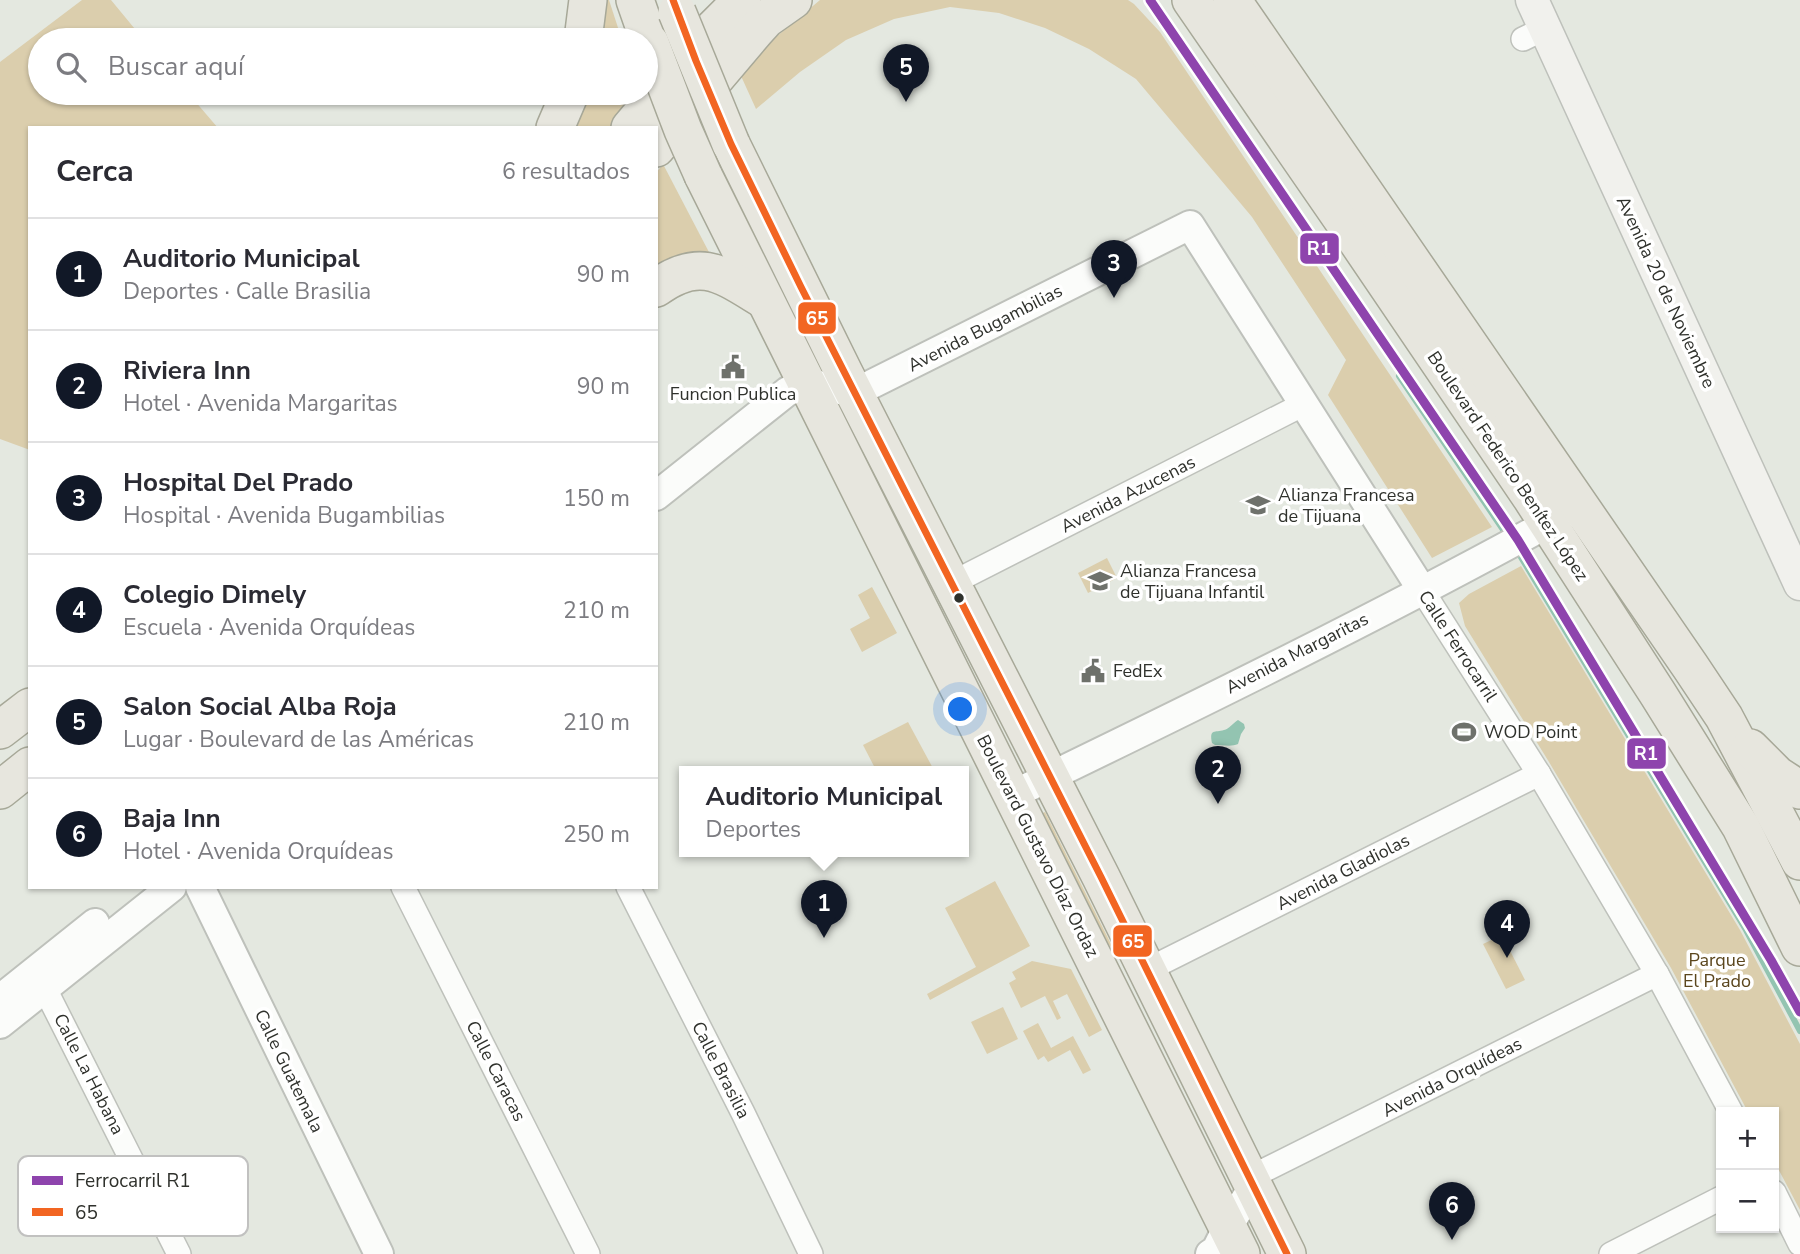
<!DOCTYPE html>
<html lang="es">
<head>
<meta charset="utf-8">
<style>
  body { margin:0; font-family:"Nunito Sans",sans-serif; background:#f7f7f7; color:#2b2b33 }
  .controls { position:absolute; right:21px; bottom:21px; display:grid; overflow:hidden; border-radius:0px; box-shadow:0 2px 5px #0004 }
  .controls button { width:63px; height:63px; display:grid; place-items:center; padding:0; border:0; border-bottom:2px solid #e1e1e2; background:#fff; color:#2b2b33; font:35px sans-serif }
  .you { position:absolute; left:961px; top:710px; width:24px; height:24px; margin:-18px; border:5px solid #fff; border-radius:50%; background:#1a73e8; box-shadow:0 0 0 10px #1a73e833 }
  .badge { display:grid; place-items:center; width:46px; height:46px; border-radius:50%; background:#111827; color:#fff; font-size:23px; font-weight:700 }
  .pin { position:absolute; translate:-50% -58px; filter:drop-shadow(0 2px 4px #0008) }
  .pin::after { content:''; position:absolute; top:37px; width:24px; height:21px; background:inherit; clip-path:polygon(0 0,100% 0,50% 100%) }
  .popup { position:absolute; left:679px; top:766px; width:290px; height:91px; box-sizing:border-box; display:grid; place-content:center; border-radius:0px; background:#fff; filter:drop-shadow(0 2px 5px #0005); font-size:23px; white-space:nowrap; color:#7c7c81 }
  .popup b { font-size:26px; color:#2b2b33 }
  .popup::after { content:''; position:absolute; left:50%; top:100%; margin-left:-14px; border:14px solid transparent; border-top-color:#fff }
  .list { margin:0; padding:0; list-style:none }
  h2 { display:flex; justify-content:space-between; align-items:center; height:91px; margin:0; padding:0 28px; font-size:30px }
  h2 small { font-size:23px; font-weight:400; color:#7c7c81 }
  .list li { display:grid; grid-template-columns:46px 1fr auto; gap:21px; align-items:center; box-sizing:border-box; height:112px; padding:0 28px; border-top:2px solid #e1e1e2 }
  .list b { display:block; font-size:26px; white-space:nowrap }
  .list p { margin:0; font-size:23px; white-space:nowrap; color:#7c7c81 }
  .list em { font-size:23px; font-style:normal; color:#7c7c81 }
  .icon { flex:none; width:38px; height:38px; fill:none; stroke:currentColor; stroke-width:2; stroke-linecap:round; stroke-linejoin:round }
  .map { position:relative; flex:none; width:1800px; height:1254px; overflow:hidden }
  .search { position:absolute; background:#fff; box-shadow:0 2px 5px #0004; left:28px; top:28px; width:630px; height:77px; display:flex; align-items:center; gap:18px; box-sizing:border-box; padding:0 24px; border-radius:38px; color:#7c7c81; font-size:26px }
  .panel { position:absolute; background:#fff; box-shadow:0 2px 5px #0004; left:28px; top:126px; width:630px; height:763px; border-radius:0px }
  .map>svg:first-child { display:block }
</style>
</head>
<body>
<div class="map">
<svg width="1800" height="1254" viewBox="0 0 1800 1254">
  <rect width="100%" height="100%" fill="#e4e8e0"/>
  <g fill="#dbcead">
    <polygon points="82,0 111,0 144,40 40,40 40,93 188,93 218,128 30,128 30,450 0,439 0,62"/>
    <polygon points="597,0 609,0 622,40 592,40"/>
    <polygon points="820,0 1128,0 1134,4 1160,32 1492,527 1432,558 1328,395 1346,360 1252,217 1136,79 1089,49 1045,28 999,13 950,7 894,19 846,40 800,72 756,109 741,76 776,37"/>
    <polygon points="583,93 638,93 613,128 572,128"/>
    <polygon points="663,164 711,256 656,269 656,173"/>
    <polygon points="1107,558 1117,578 1088,593 1078,573"/>
    <polygon points="1521,566 1740,930 1800,1044 1800,1210 1774,1161 1774,1112 1748,1112 1671,968 1549,762 1465,626 1459,603 1469,594"/>
    <polygon points="872,587 897,633 862,652 850,629 870,618 858,595"/>
    <polygon points="908,722 935,772 877,772 863,745"/>
    <polygon points="1045,812 1116,954 1087,916 1037,816"/>
    <polygon points="995,881 1030,946 930,1000 927,994 976,967 945,908"/>
    <polygon points="1502,935 1525,980 1506,989 1483,944"/>
    <polygon points="1032,961 1071,969 1102,1030 1089,1037 1067,994 1053,1001 1061,1018 1057,1020 1045,996 1021,1008 1009,983 1016,979 1012,972"/>
    <polygon points="1003,1007 1018,1039 987,1054 971,1022"/>
    <polygon points="1038,1023 1051,1048 1073,1036 1091,1070 1083,1074 1070,1050 1048,1062 1044,1056 1038,1060 1023,1031"/>
  </g>
  <path fill="#93c4b1" d="M1238,720l6,4 1,4 -4,6 -3,10c-6,3 -15,1 -23,1l-3,-2c-3,-15 3,-10 12,-13 5,-1 9,-7 14,-10z"/>
  <g fill="none" stroke-linecap="round" stroke-linejoin="round">
    <g stroke="#93c4b1" stroke-width="6">
      <polyline points="1399,376 1508,537"/>
      <polyline points="1516,549 1746,930 1800,1031"/>
    </g>
    <g stroke="#bec1bb" stroke-width="26">
      <g id="minor">
        <polyline points="1523,39 1545,28"/>
        <polyline points="952,583 1304,404"/>
        <polyline points="1422,590 1539,774 1657,974 1731,1112"/>
        <polyline points="403,887 588,1254"/>
        <polyline points="628,887 743,1113 811,1254"/>
        <polyline points="1147,970 1539,774"/>
        <polyline points="37,973 179,1254"/>
        <polyline points="1254,1186 1263,1171 1657,974"/>
        <polyline points="1774,1192 1800,1244"/>
        <polyline points="1611,1254 1721,1198"/>
      </g>
    </g>
    <g stroke="#bec1bb" stroke-width="32">
      <g id="tertiary">
        <polyline points="656,496 788,391 805,382 854,393 1190,225 1422,590"/>
        <path d="M1012,795c186,-90 372,-181 553,-281"/>
        <polyline points="200,887 379,1254"/>
        <polyline points="0,999 95,923"/>
        <polyline points="0,1024 172,887"/>
        <polyline points="1210,1254 1216,1250 1228,1226 1254,1186"/>
      </g>
    </g>
    <g stroke="#bec1bb" stroke-width="35">
      <polyline id="secondary" points="1532,0 1800,584"/>
    </g>
    <g stroke="#a7a898" stroke-width="40">
      <g id="primary">
        <polyline points="635,0 650,43"/>
        <polyline points="1191,0 1351,232 1531,497 1658,694 1741,827 1800,947"/>
        <polyline points="1232,0 1690,666 1724,717 1800,861"/>
        <polyline points="583,40 588,0"/>
        <polyline points="555,128 570,93"/>
        <polyline points="630,128 715,27 742,0"/>
        <polyline points="731,144 844,373 1101,877 1287,1254"/>
        <polyline points="656,148 756,30 766,19 793,0"/>
        <polyline points="703,175 1241,1254"/>
        <path d="M656,288c44,-32 66,-14 107,11"/>
        <polyline points="0,730 30,707"/>
        <polyline points="1750,748 1777,775 1800,790"/>
        <polyline points="0,790 30,766"/>
      </g>
    </g>
    <use href="#minor" stroke="#fbfcfa" stroke-width="23"/>
    <use href="#tertiary" stroke="#fbfcfa" stroke-width="28"/>
    <use href="#secondary" stroke="#f1f1ed" stroke-width="32"/>
    <use href="#primary" stroke="#e7e6de" stroke-width="37"/>
    <g stroke="#a7a898" stroke-width="40" stroke-linecap="butt">
      <g id="primary-bridge">
        <polyline points="677,12 731,144"/>
        <polyline points="650,43 683,130 703,175"/>
      </g>
    </g>
    <use href="#primary-bridge" stroke="#e7e6de" stroke-width="37"/>
    <g stroke="#fff" stroke-width="12">
      <polyline id="bus-1" points="673,0 696,61 731,144 801,287 1101,877 1287,1254"/>
    </g>
    <use href="#bus-1" stroke="#f26522" stroke-width="7"/>
    <g stroke="#fff" stroke-width="14">
      <polyline id="rail-1" points="1150,0 1518,540 1771,960 1800,1012"/>
    </g>
    <use href="#rail-1" stroke="#8e44ad" stroke-width="9"/>
  </g>
  <defs>
    <g id="civic-bare" transform="scale(1.89)"><path d="M-.6-6.5H3V-4.5H.6V-3L4-1V1h2V6H-6V1h2V-1L-.6-3ZM-1.2 2.5V6h2.4V2.5Z" fill="#6e716b" stroke="#fff" stroke-width="2.5" paint-order="stroke"/></g>
    <g id="school-bare" transform="scale(1.89)"><path d="M0-5L7-2L0 1L-7-2ZM-4 1L0 2.5L4 1V4Q0 6-4 4Z" fill="#6e716b" stroke="#fff" stroke-width="2.5" paint-order="stroke"/></g>
    <g id="stadium-bare" transform="scale(1.89)"><path d="M0-5a6.5 5 0 1 0 0 10a6.5 5 0 1 0 0-10ZM-3.5-1.8h7v3.6h-7Z" fill="#6e716b" stroke="#fff" stroke-width="2.5" paint-order="stroke"/></g>
  </defs>
  <g fill-rule="evenodd">
    <use href="#civic-bare" x="733" y="367"/>
    <use href="#school-bare" x="1258" y="505"/>
    <use href="#school-bare" x="1100" y="581"/>
    <use href="#civic-bare" x="1093" y="671"/>
    <use href="#stadium-bare" x="1464" y="732"/>
  </g>
  <circle fill="#2f312c" stroke="#fff" stroke-width="2.5" cx="959" cy="598" r="6"/>
  <g text-anchor="middle" stroke-width="7" stroke-linejoin="round" paint-order="stroke">
    <g font-size="18" fill="#2f312c" stroke="#fff">
      <text transform="translate(1666 292) rotate(65)" y="6">Avenida 20 de Noviembre</text>
      <text transform="translate(985 328) rotate(-27)" y="6">Avenida Bugambilias</text>
      <text transform="translate(1508 466) rotate(56)" y="6">Boulevard Federico Benítez López</text>
      <text transform="translate(1128 494) rotate(-27)" y="6">Avenida Azucenas</text>
      <text transform="translate(1458 646) rotate(57)" y="6">Calle Ferrocarril</text>
      <text transform="translate(1297 653) rotate(-27)" y="6">Avenida Margaritas</text>
      <text transform="translate(1038 846) rotate(63)" y="6">Boulevard Gustavo Díaz Ordaz</text>
      <text transform="translate(1343 872) rotate(-27)" y="6">Avenida Gladiolas</text>
      <text transform="translate(721 1070) rotate(63)" y="6">Calle Brasilia</text>
      <text transform="translate(289 1071) rotate(64)" y="6">Calle Guatemala</text>
      <text transform="translate(496 1071) rotate(63)" y="6">Calle Caracas</text>
      <text transform="translate(89 1074) rotate(63)" y="6">Calle La Habana</text>
      <text transform="translate(1452 1077) rotate(-27)" y="6">Avenida Orquídeas</text>
    </g>
    <g font-size="18" fill="#2f312c" stroke="#fff" text-anchor="start">
      <text x="733" y="400" text-anchor="middle">Funcion Publica</text>
      <text x="1278" y="501">Alianza Francesa<tspan x="1278" dy="21">de Tijuana</tspan></text>
      <text x="1120" y="577">Alianza Francesa<tspan x="1120" dy="21">de Tijuana Infantil</tspan></text>
      <text x="1113" y="677">FedEx</text>
      <text x="1484" y="738">WOD Point</text>
    </g>
    <g font-size="18" fill="#5b461d" stroke="#fff">
      <text x="1717" y="966">Parque<tspan x="1717" dy="21">El Prado</tspan></text>
    </g>
  </g>
  <rect x="18" y="1156" width="230" height="80" rx="10" fill="#fff" stroke="#c1c1c0" stroke-width="2"/>
  <rect x="32" y="1176" width="31" height="9" fill="#8e44ad"/>
  <rect x="32" y="1208" width="31" height="8" fill="#f26522"/>
  <g font-size="19" fill="#2f312c">
    <text x="75" y="1187">Ferrocarril R1</text>
    <text x="75" y="1219">65</text>
  </g>
  <g stroke="#fff" stroke-width="2.5">
    <rect x="1299" y="232" width="41" height="33" rx="7" fill="#8e44ad"/>
    <rect x="797" y="301" width="40" height="34" rx="7" fill="#f26522"/>
    <rect x="1626" y="737" width="41" height="33" rx="7" fill="#8e44ad"/>
    <rect x="1112" y="924" width="41" height="34" rx="7" fill="#f26522"/>
  </g>
  <g font-size="19" text-anchor="middle" font-weight="bold" fill="#fff">
    <text x="1319" y="255">R1</text>
    <text x="817" y="325">65</text>
    <text x="1646" y="760">R1</text>
    <text x="1133" y="948">65</text>
  </g>
</svg>
<div class="controls">
<button>+</button>
<button>−</button>
</div>
<div class="you"></div>
<div class="pin badge" style="left:824px;top:938px">1</div>
<div class="popup"><b>Auditorio Municipal</b>Deportes</div>
<div class="pin badge" style="left:1218px;top:804px">2</div>
<div class="pin badge" style="left:1114px;top:298px">3</div>
<div class="pin badge" style="left:1507px;top:958px">4</div>
<div class="pin badge" style="left:906px;top:102px">5</div>
<div class="pin badge" style="left:1452px;top:1240px">6</div>
<div class="search"><svg class="icon" aria-label="search" viewBox="0 0 24 24"><circle cx="10" cy="10" r="6"/><path d="M15 15l6 6"/></svg>Buscar aquí</div>
<section class="panel">
<h2>Cerca<small>6 resultados</small></h2>
<ul class="list">
<li><span class="badge">1</span><div><b>Auditorio Municipal</b><p>Deportes · Calle Brasilia</p></div><em>90 m</em></li>
<li><span class="badge">2</span><div><b>Riviera Inn</b><p>Hotel · Avenida Margaritas</p></div><em>90 m</em></li>
<li><span class="badge">3</span><div><b>Hospital Del Prado</b><p>Hospital · Avenida Bugambilias</p></div><em>150 m</em></li>
<li><span class="badge">4</span><div><b>Colegio Dimely</b><p>Escuela · Avenida Orquídeas</p></div><em>210 m</em></li>
<li><span class="badge">5</span><div><b>Salon Social Alba Roja</b><p>Lugar · Boulevard de las Américas</p></div><em>210 m</em></li>
<li><span class="badge">6</span><div><b>Baja Inn</b><p>Hotel · Avenida Orquídeas</p></div><em>250 m</em></li>
</ul>
</section>
</div>
</body>
</html>
